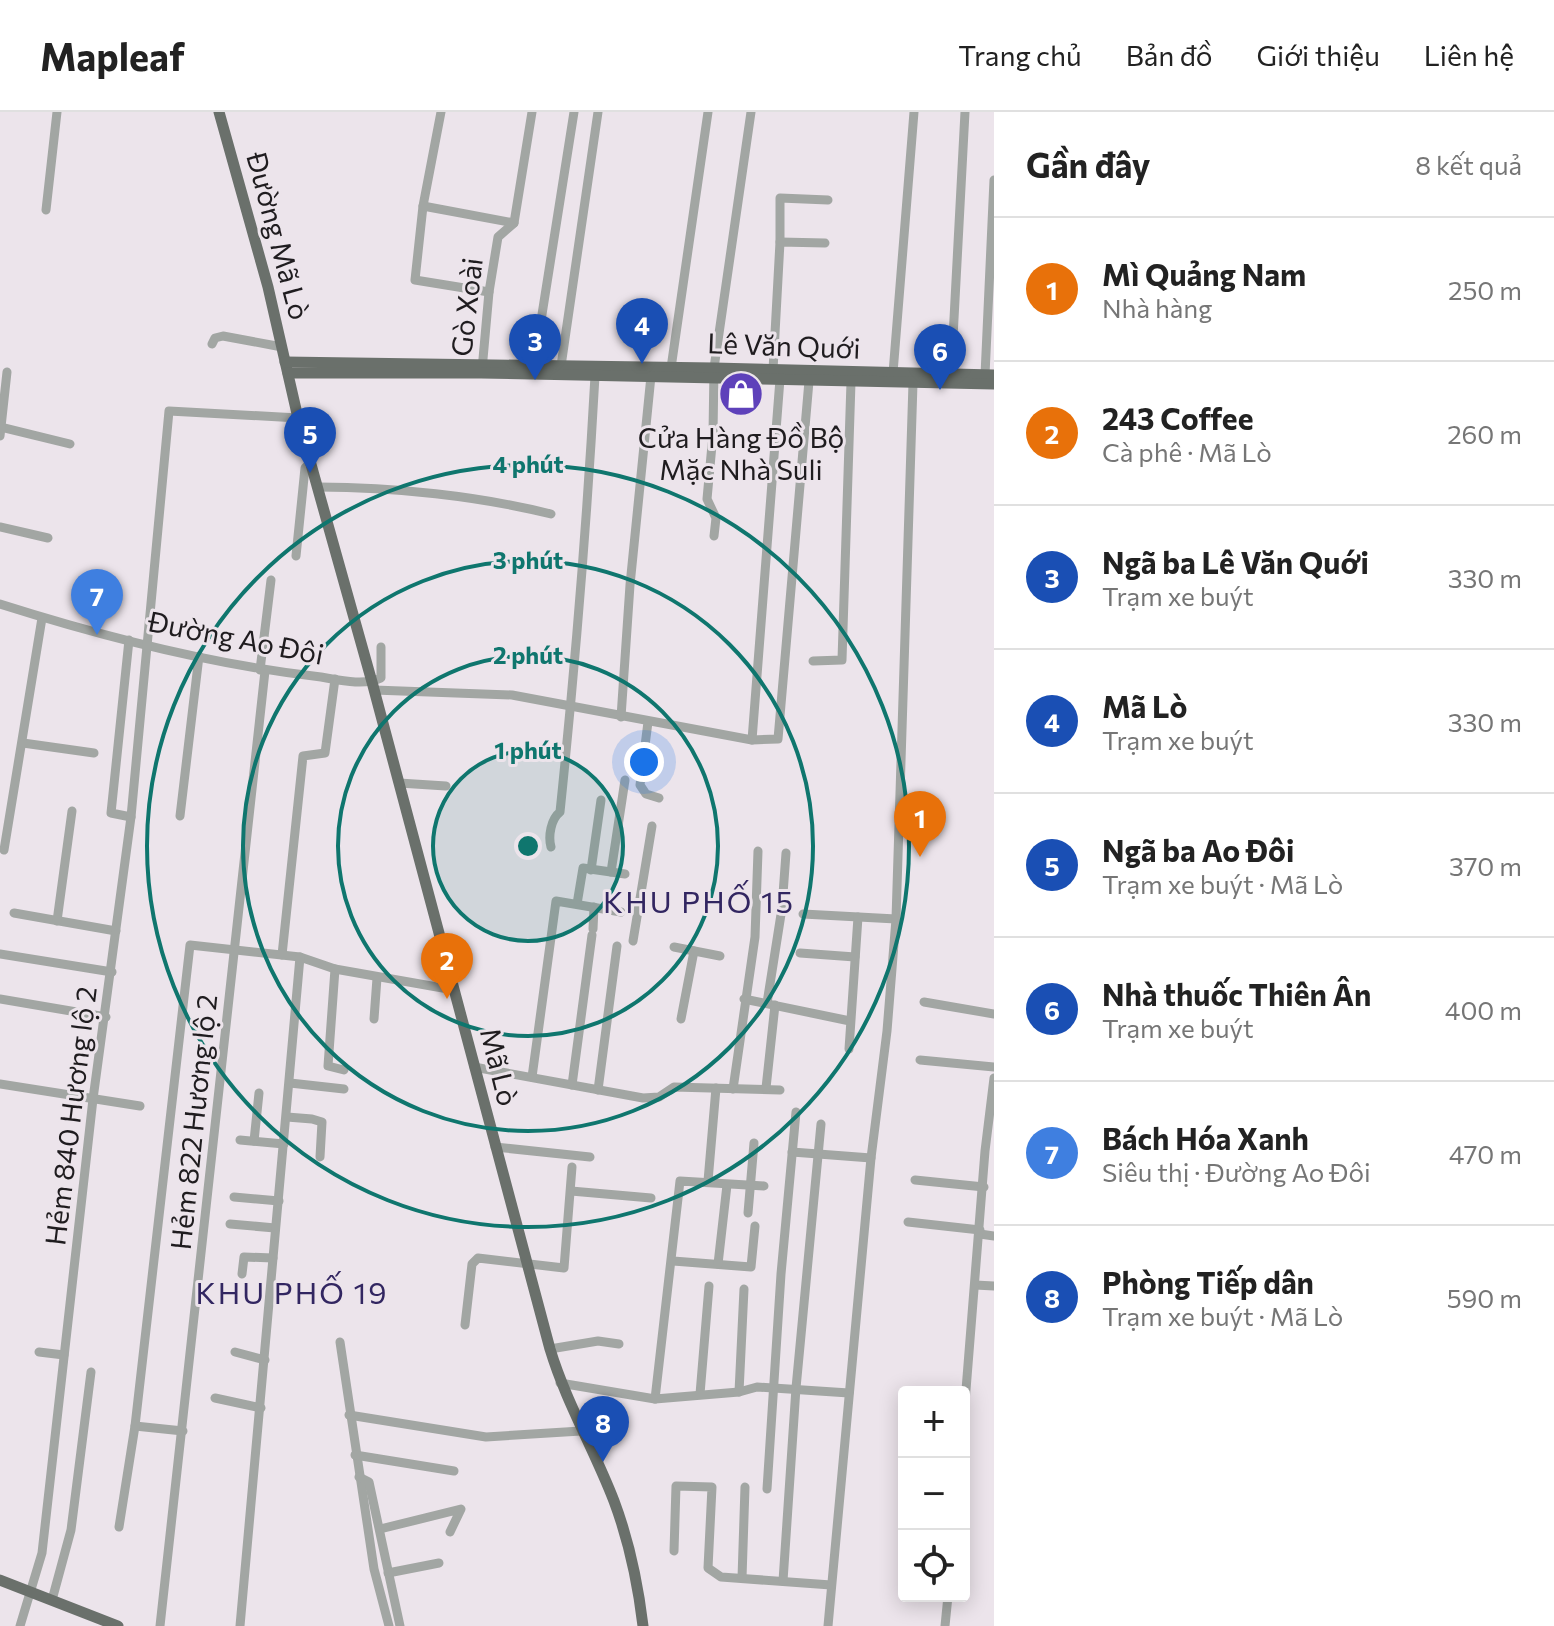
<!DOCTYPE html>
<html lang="vi">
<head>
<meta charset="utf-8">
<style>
  body { margin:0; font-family:Commissioner,sans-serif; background:#f2f2f2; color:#222 }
  .controls { position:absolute; right:24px; bottom:24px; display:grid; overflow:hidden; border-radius:8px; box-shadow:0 4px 20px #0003 }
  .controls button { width:72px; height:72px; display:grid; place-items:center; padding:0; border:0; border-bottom:2px solid #e0e0e0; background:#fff; color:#222; font:40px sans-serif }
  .you { position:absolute; left:644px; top:650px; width:28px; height:28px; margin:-20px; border:6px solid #fff; border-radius:50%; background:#1a73e8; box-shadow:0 0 0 12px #1a73e833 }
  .badge { display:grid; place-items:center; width:52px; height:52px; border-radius:50%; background:#0f766e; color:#fff; font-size:26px; font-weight:700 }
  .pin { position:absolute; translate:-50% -66px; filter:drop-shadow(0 2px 4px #0008) }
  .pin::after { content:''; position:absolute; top:42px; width:28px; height:24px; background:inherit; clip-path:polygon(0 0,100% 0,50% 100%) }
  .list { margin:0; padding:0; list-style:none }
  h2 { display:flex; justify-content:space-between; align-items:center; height:104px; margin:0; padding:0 32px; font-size:34px }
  h2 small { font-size:26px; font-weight:400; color:#767676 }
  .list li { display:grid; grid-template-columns:52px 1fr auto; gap:24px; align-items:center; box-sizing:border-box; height:144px; padding:0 32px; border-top:2px solid #e0e0e0 }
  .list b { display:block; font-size:30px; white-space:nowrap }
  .list p { margin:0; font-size:26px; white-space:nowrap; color:#767676 }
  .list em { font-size:26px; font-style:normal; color:#767676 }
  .icon { flex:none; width:44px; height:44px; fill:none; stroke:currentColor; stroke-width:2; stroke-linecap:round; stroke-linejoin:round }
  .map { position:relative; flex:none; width:994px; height:1514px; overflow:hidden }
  header { display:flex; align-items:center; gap:48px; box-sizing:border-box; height:112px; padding:0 40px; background:#fff; border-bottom:2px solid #e0e0e0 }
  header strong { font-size:38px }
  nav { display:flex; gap:44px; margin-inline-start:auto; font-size:28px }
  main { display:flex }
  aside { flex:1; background:#fff }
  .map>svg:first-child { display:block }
</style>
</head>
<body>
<header>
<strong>Mapleaf</strong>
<nav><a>Trang chủ</a><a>Bản đồ</a><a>Giới thiệu</a><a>Liên hệ</a></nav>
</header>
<main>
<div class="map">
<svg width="994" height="1514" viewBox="0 0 994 1514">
  <rect width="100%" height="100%" fill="#ece4eb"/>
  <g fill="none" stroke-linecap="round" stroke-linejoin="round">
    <g stroke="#a2a6a3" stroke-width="9">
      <polyline points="441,0 423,94 415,168 489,180"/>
      <polyline points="423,94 514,111"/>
      <polyline points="46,98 57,0"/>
      <polyline points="780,130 780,86 828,88"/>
      <polyline points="212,232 215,226 223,224 282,235"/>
      <polyline points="534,253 574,0"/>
      <polyline points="561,254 598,0"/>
      <polyline points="671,256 708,0"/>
      <polyline points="482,258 489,180 498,125 514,111 532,0"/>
      <polyline points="773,258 780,130 825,131"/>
      <polyline points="893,261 914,0"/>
      <polyline points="951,263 965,0"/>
      <polyline points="985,263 994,68"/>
      <polyline points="1,315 70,332"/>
      <polyline points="0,324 7,260"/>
      <path d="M318,375c75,0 161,9 233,27"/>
      <polyline points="0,415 48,426"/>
      <polyline points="714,424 716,406 707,387 713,322 714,256 751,0"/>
      <polyline points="296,444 305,356 311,350"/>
      <path d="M0,492c104,33 213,61 321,73 18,3 43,9 60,1v-31"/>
      <polyline points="129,528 111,701 131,705"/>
      <polyline points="813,549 842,548 851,270"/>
      <polyline points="260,558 271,468"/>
      <polyline points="374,578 512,583 752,628 778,627 809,269"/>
      <polyline points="621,605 630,473 651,264"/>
      <polyline points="648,610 640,673 646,682 659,686"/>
      <polyline points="752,628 780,267"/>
      <polyline points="23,631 94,641"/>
      <polyline points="399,671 446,674"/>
      <polyline points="180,704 199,544"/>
      <path d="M551,735c-3,-11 0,-28 9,-35 15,-145 27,-291 35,-436"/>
      <polyline points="4,738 42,506"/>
      <polyline points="591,758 601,688"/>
      <polyline points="611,760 625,668"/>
      <polyline points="577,792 583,756 625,762"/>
      <polyline points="14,801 116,819"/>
      <polyline points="803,802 896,807"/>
      <polyline points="57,809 72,699"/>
      <polyline points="593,817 594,795"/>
      <polyline points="633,829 652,714"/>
      <polyline points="674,835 720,844"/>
      <polyline points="800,841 855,845"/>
      <polyline points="0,842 112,860"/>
      <polyline points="282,843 303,644 325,641 335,567"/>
      <polyline points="335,857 328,954 344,958"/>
      <polyline points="0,887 106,905"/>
      <polyline points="744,887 850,909"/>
      <polyline points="924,890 994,902"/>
      <polyline points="767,891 782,796 786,741"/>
      <polyline points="374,907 377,866"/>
      <polyline points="681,907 694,839"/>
      <polyline points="849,937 858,805"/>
      <polyline points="920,948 994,955"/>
      <polyline points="474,955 643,986 659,985 674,975 780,978"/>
      <polyline points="532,965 556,789 621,800"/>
      <polyline points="290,971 344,977"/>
      <polyline points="0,972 140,994"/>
      <polyline points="572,973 592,823"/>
      <polyline points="766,976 775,893"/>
      <polyline points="733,977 755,825 758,739"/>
      <polyline points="598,978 617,834"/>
      <polyline points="287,1005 312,1007 322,1010 320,1045"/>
      <polyline points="240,1028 284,1032"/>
      <polyline points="254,1029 259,981"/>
      <polyline points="495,1035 590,1045"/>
      <polyline points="792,1040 871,1046"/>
      <polyline points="915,1068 984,1075"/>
      <polyline points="708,1069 716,976"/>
      <polyline points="571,1079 651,1086"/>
      <polyline points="234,1085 279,1089"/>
      <polyline points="748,1101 754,1031"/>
      <polyline points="908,1110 980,1118"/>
      <polyline points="230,1112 275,1116"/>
      <polyline points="980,1122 994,1124"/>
      <polyline points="673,1149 751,1155 755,1114"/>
      <polyline points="718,1152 727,1073"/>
      <polyline points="242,1162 244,1145 273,1146"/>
      <polyline points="975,1173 994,1174"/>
      <polyline points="465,1213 472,1152 478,1146 564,1156 572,1055"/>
      <polyline points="340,1230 374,1457 389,1514"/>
      <polyline points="550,1237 598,1229 619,1232"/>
      <polyline points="39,1240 64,1243"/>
      <polyline points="235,1240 265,1248"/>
      <polyline points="560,1271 655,1287 680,1069 764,1074"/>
      <polyline points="739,1280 744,1177"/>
      <polyline points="700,1282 709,1174"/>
      <polyline points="215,1286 261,1296"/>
      <polyline points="655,1287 739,1280 757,1275 849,1281"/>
      <polyline points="349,1303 486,1325 581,1319"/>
      <polyline points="964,1303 985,1039 994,966"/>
      <polyline points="135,1314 183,1319"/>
      <polyline points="355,1343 454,1359"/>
      <polyline points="359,1365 369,1370 400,1514"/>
      <polyline points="767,1377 781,1162 796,1000"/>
      <polyline points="119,1415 135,1314 190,833 300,845 335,857 454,878"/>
      <polyline points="380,1417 461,1397 450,1420"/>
      <polyline points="674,1439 676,1374 712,1375 708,1456 721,1465 831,1473"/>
      <polyline points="388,1461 439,1451"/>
      <polyline points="742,1466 745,1375"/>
      <polyline points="783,1469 796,1276 821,1012"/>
      <polyline points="52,1488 71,1418 91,1260"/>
      <polyline points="20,1514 42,1441 93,987 131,705 169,299 298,306"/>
      <polyline points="160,1514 265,559"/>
      <polyline points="240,1514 300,845"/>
      <polyline points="828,1514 871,1046 887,919 896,807 913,271"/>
      <polyline points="945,1514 948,1484"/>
    </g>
    <g stroke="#6a706b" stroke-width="11">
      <path d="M219,0l49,175 30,131 74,264 178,667c16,53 44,100 64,152 15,40 24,83 29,125"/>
      <polyline points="285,250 714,256 994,263"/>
      <polyline points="288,261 481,261 994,272"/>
      <polyline points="0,1468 118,1514"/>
    </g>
  </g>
  <circle cx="528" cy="734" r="95" fill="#0f766e" fill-opacity=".12"/>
  <g fill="none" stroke="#0f766e" stroke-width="4">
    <circle cx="528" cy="734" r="95"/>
    <circle cx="528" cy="734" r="190"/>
    <circle cx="528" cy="734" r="285"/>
    <circle cx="528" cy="734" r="381"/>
  </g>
  <defs>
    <g id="shop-disc" transform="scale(2.3)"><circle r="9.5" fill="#5e41ba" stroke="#ece4eb"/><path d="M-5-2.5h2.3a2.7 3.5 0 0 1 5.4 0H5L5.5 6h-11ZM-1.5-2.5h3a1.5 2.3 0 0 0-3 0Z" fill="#fff"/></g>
  </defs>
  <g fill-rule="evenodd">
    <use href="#shop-disc" x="741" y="282"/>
  </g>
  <g text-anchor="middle" stroke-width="6" stroke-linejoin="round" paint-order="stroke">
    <g font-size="28" fill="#1f1c1f" stroke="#ece4eb">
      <text transform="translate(278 124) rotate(75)" y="10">Đường Mã Lò</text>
      <text transform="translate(467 195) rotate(-83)" y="10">Gò Xoài</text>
      <text transform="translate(784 234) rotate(2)" y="10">Lê Văn Quới</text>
      <text transform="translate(236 526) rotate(11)" y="10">Đường Ao Đôi</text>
      <text transform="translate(499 955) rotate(76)" y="10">Mã Lò</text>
      <text transform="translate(71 1004) rotate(-83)" y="10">Hẻm 840 Hương lộ 2</text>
      <text transform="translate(194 1010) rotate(-84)" y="10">Hẻm 822 Hương lộ 2</text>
    </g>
    <g font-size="28" fill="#1f1c1f" stroke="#ece4eb">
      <text x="741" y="336">Cửa Hàng Đồ Bộ<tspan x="741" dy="32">Mặc Nhà Suli</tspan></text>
    </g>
    <g font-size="30" letter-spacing="2" fill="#322661" stroke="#ece4eb">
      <text x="699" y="801">KHU PHỐ 15</text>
      <text x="292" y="1192">KHU PHỐ 19</text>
    </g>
  </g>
  <circle cx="528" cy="734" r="12" fill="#0f766e" stroke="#ece4eb" stroke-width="4"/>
  <g font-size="24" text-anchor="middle" font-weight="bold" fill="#0f766e" stroke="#ece4eb" stroke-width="6" stroke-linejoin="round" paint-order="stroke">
    <text x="528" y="361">4 phút</text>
    <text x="528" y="457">3 phút</text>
    <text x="528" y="552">2 phút</text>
    <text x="528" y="647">1 phút</text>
  </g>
</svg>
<div class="controls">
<button>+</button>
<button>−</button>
<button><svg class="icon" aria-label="locate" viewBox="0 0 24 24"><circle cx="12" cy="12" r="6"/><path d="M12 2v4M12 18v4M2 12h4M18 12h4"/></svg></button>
</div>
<div class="you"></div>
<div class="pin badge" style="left:920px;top:745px;background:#e8710a">1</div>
<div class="pin badge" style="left:447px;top:887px;background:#e8710a">2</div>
<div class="pin badge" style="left:535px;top:268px;background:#1a4fb4">3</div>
<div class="pin badge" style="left:642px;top:252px;background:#1a4fb4">4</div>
<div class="pin badge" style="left:310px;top:361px;background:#1a4fb4">5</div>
<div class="pin badge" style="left:940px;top:278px;background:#1a4fb4">6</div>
<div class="pin badge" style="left:97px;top:523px;background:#3f7fe0">7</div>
<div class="pin badge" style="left:603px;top:1350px;background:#1a4fb4">8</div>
</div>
<aside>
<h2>Gần đây<small>8 kết quả</small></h2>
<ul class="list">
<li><span class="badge" style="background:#e8710a">1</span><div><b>Mì Quảng Nam</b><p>Nhà hàng</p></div><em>250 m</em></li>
<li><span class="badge" style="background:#e8710a">2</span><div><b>243 Coffee</b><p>Cà phê · Mã Lò</p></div><em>260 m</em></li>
<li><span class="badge" style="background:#1a4fb4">3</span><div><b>Ngã ba Lê Văn Quới</b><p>Trạm xe buýt</p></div><em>330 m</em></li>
<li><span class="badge" style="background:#1a4fb4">4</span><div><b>Mã Lò</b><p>Trạm xe buýt</p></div><em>330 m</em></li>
<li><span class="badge" style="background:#1a4fb4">5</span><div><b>Ngã ba Ao Đôi</b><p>Trạm xe buýt · Mã Lò</p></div><em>370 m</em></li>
<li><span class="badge" style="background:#1a4fb4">6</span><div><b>Nhà thuốc Thiên Ân</b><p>Trạm xe buýt</p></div><em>400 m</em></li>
<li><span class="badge" style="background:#3f7fe0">7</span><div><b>Bách Hóa Xanh</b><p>Siêu thị · Đường Ao Đôi</p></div><em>470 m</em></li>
<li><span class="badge" style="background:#1a4fb4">8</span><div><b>Phòng Tiếp dân</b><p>Trạm xe buýt · Mã Lò</p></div><em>590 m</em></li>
</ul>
</aside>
</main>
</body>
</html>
